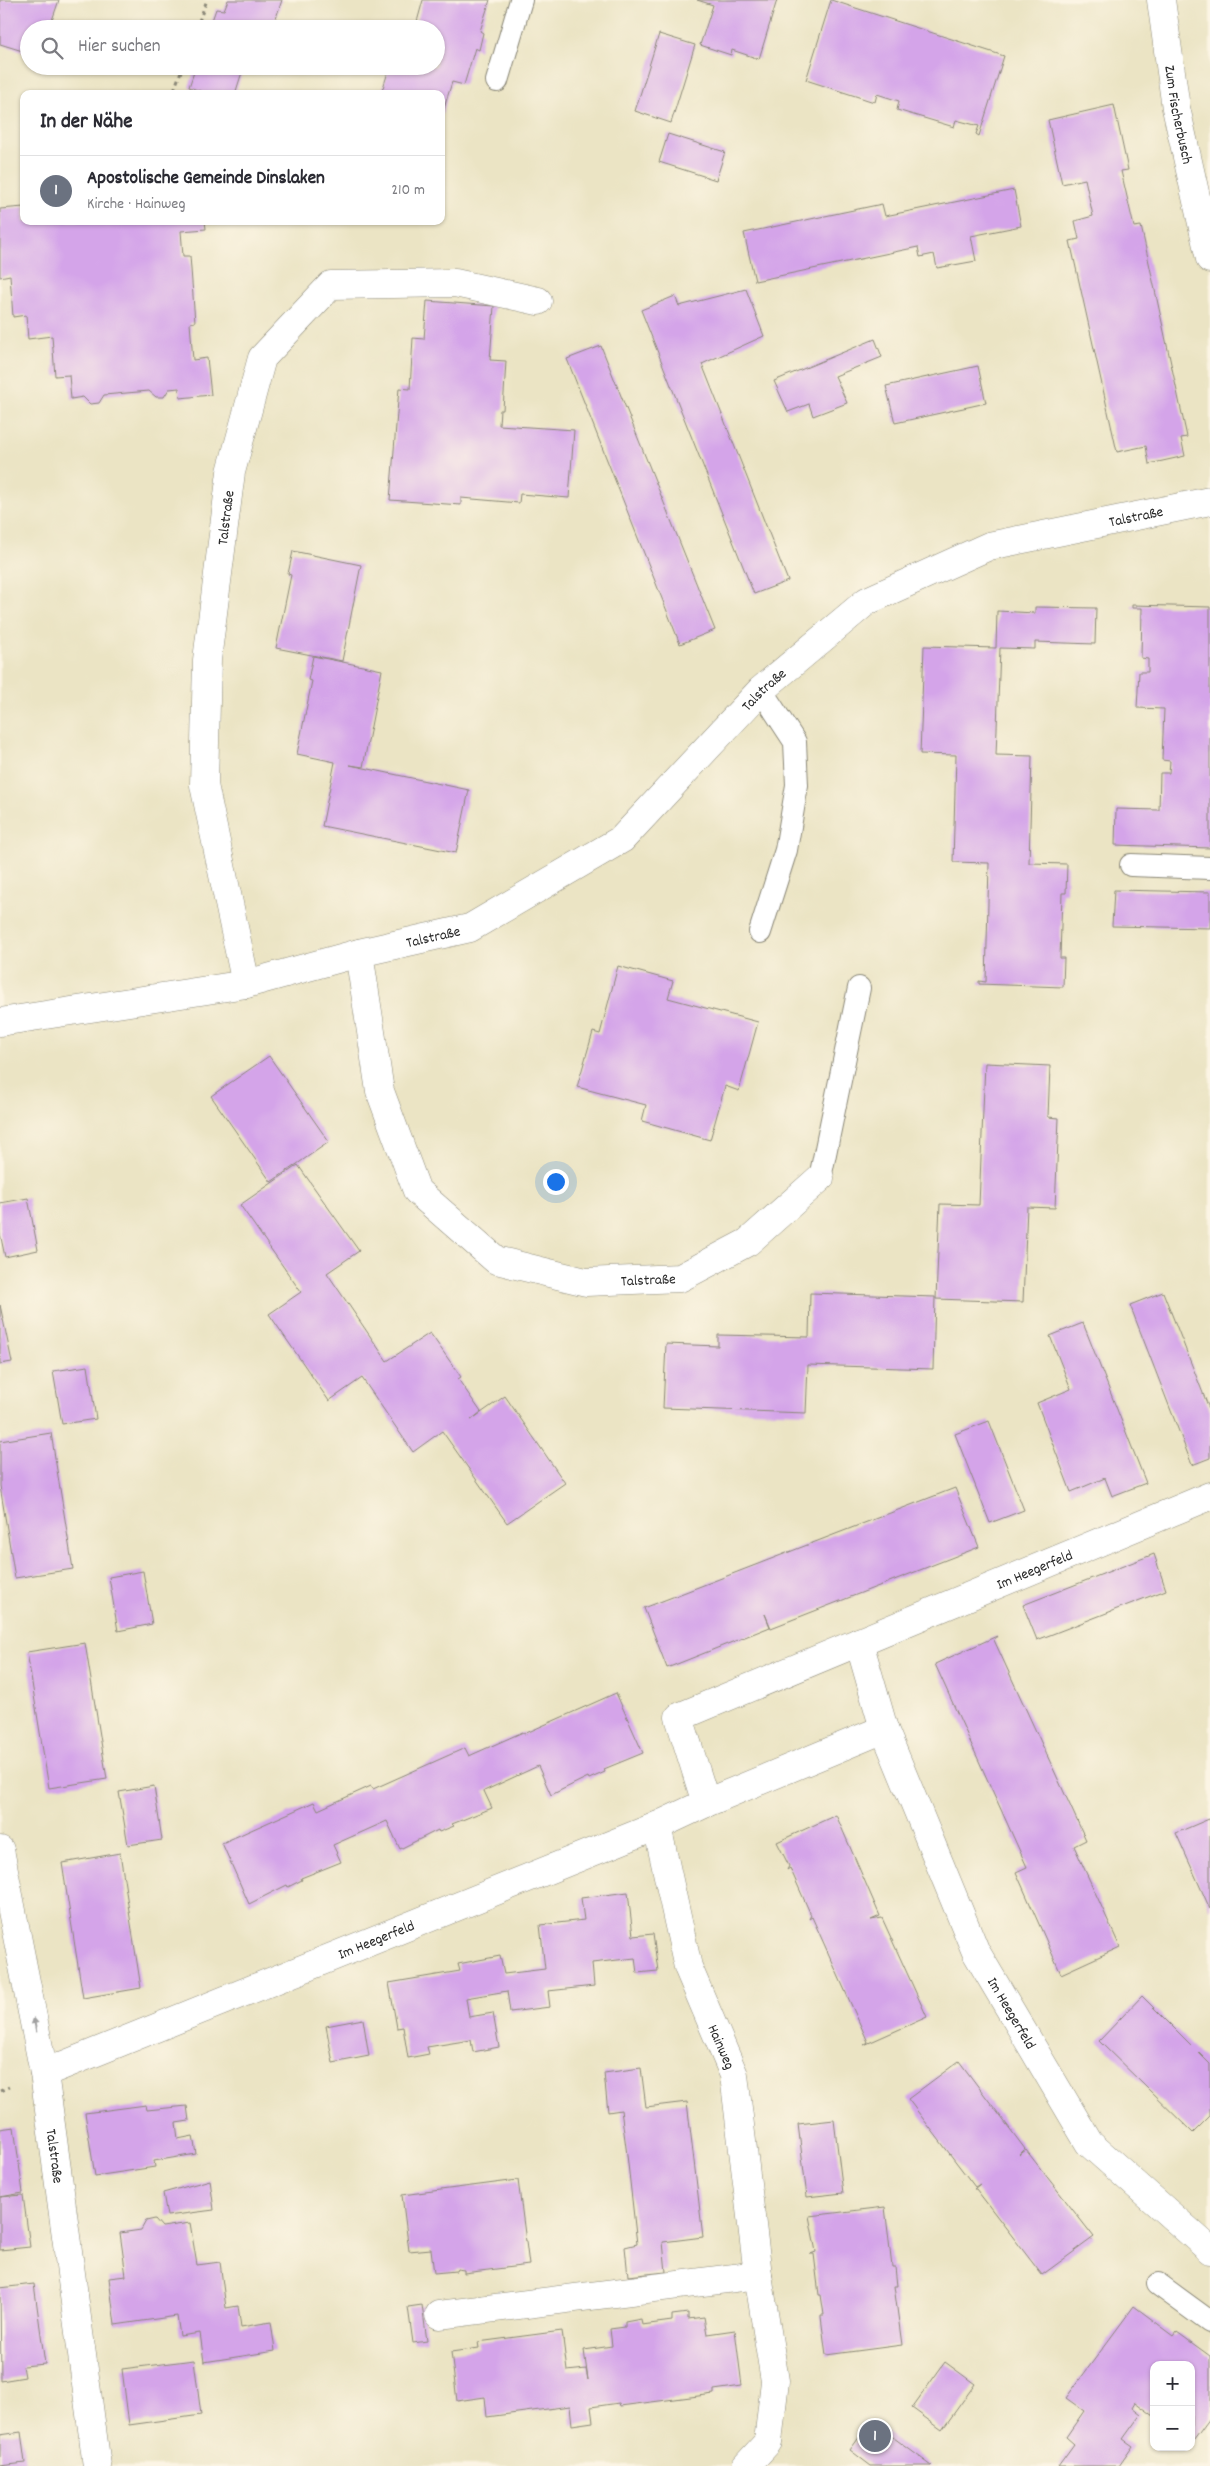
<!DOCTYPE html>
<html lang="de">
<head>
<meta charset="utf-8">
<style>
  body { margin:0; font-family:Dekko,sans-serif; background:#f7f7f7; color:#2b2b33 }
  .controls { position:absolute; right:15px; bottom:15px; display:grid; overflow:hidden; border-radius:10px; box-shadow:0 1px 4px #0004 }
  .controls button { width:45px; height:45px; display:grid; place-items:center; padding:0; border:0; border-bottom:1px solid #e1e1e2; background:#fff; color:#2b2b33; font:25px sans-serif }
  .you { position:absolute; left:555px; top:1181px; width:18px; height:18px; margin:-12px; border:4px solid #fff; border-radius:50%; background:#1a73e8; box-shadow:0 0 0 8px #1a73e833 }
  .badge { display:grid; place-items:center; width:32px; height:32px; border-radius:50%; background:#d1495b; color:#fff; font-size:16px; font-weight:700 }
  .pin { position:absolute; translate:-50% -50%; border:2px solid #fff; box-shadow:0 1px 5px #0006 }
  .list { margin:0; padding:0; list-style:none }
  h2 { display:flex; justify-content:space-between; align-items:center; height:65px; margin:0; padding:0 20px; font-size:21px }
  h2 small { font-size:16px; font-weight:400; color:#7c7c81 }
  .list li { display:grid; grid-template-columns:32px 1fr auto; gap:15px; align-items:center; box-sizing:border-box; height:70px; padding:0 20px; border-top:1px solid #e1e1e2 }
  .list b { display:block; font-size:19px; white-space:nowrap }
  .list p { margin:0; font-size:16px; white-space:nowrap; color:#7c7c81 }
  .list em { font-size:16px; font-style:normal; color:#7c7c81 }
  .icon { flex:none; width:28px; height:28px; fill:none; stroke:currentColor; stroke-width:2; stroke-linecap:round; stroke-linejoin:round }
  .map { position:relative; flex:none; width:1210px; height:2466px; overflow:hidden }
  .search { position:absolute; background:#fff; box-shadow:0 1px 4px #0004; left:20px; top:20px; width:425px; height:55px; display:flex; align-items:center; gap:12px; box-sizing:border-box; padding:0 18px; border-radius:28px; color:#7c7c81; font-size:19px }
  .panel { position:absolute; background:#fff; box-shadow:0 1px 4px #0004; left:20px; top:90px; width:425px; height:135px; border-radius:10px }
  .map>svg:first-child { display:block }
</style>
</head>
<body>
<div class="map">
<svg width="1210" height="2466" viewBox="0 0 1210 2466">
  <rect width="100%" height="100%" fill="#fcf5e5"/>
  <filter id="ink" filterUnits="userSpaceOnUse"><feTurbulence type="fractalNoise" baseFrequency=".02" numOctaves="2"/><feDisplacementMap in="SourceGraphic" scale="10" xChannelSelector="R" yChannelSelector="G"/><feConvolveMatrix kernelMatrix="1 2 1 2 8 2 1 2 1" color-interpolation-filters="sRGB"/></filter>
  <filter id="wash" filterUnits="userSpaceOnUse"><feTurbulence type="fractalNoise" baseFrequency=".0096" numOctaves="4" result="noise"/><feDisplacementMap in="SourceGraphic" scale="20" xChannelSelector="R" yChannelSelector="G"/><feGaussianBlur stdDeviation="1.12" result="paint"/><feColorMatrix in="noise" values="0 0 0 0 0 0 0 0 0 0 0 0 0 0 0 0 0 1.4 0 .05"/><feComposite in="paint" operator="in"/></filter>
  <g filter="url(#wash)">
    <rect width="100%" height="100%" fill="#ebe4c4"/>
    <g id="blocks">
      <g fill="#d4a4e9">
        <polygon points="0,0 59,0 49,29 29,29 29,53 0,44"/>
        <polygon points="228,0 282,0 273,27 259,24 257,29 209,29 216,9 224,10"/>
        <polygon points="423,0 490,0 480,31 483,33 479,50 475,48 464,85 452,82 442,115 441,94 381,94 390,66 436,66 436,29 415,29"/>
        <polygon points="697,0 777,0 759,59 732,50 731,55 700,45 713,5"/>
        <polygon points="831,0 1004,56 979,136 976,134 979,126 956,120 954,127 897,110 899,101 877,94 875,102 871,101 806,80"/>
        <polygon points="659,34 695,45 671,123 635,111"/>
        <polygon points="196,66 244,66 235,94 208,94 189,87"/>
        <polygon points="1114,105 1128,170 1121,171 1134,227 1141,226 1187,437 1181,438 1185,456 1149,464 1146,446 1117,452 1070,241 1079,239 1075,221 1093,216 1085,179 1062,184 1048,120"/>
        <polygon points="668,134 725,152 716,180 659,162"/>
        <polygon points="1014,190 1021,226 971,236 976,261 937,268 934,254 920,257 918,247 755,281 744,233 882,204 885,216"/>
        <polygon points="24,207 24,221 205,221 206,229 181,231 183,256 190,256 195,322 190,323 193,360 207,358 211,395 180,398 179,388 169,389 164,397 156,397 149,391 104,395 99,403 90,404 83,397 71,399 69,375 55,376 52,336 28,339 26,315 13,317 10,275 0,277 0,209"/>
        <polygon points="746,289 764,336 702,364 788,581 754,594 641,310 675,296 679,306"/>
        <polygon points="427,301 494,306 490,360 506,361 503,410 500,410 499,425 574,430 569,498 520,494 519,503 461,498 461,505 390,500 399,388 410,389 413,338 424,339"/>
        <polygon points="875,339 882,357 835,376 847,403 813,416 809,404 788,412 774,381"/>
        <polygon points="601,346 715,630 680,644 567,359"/>
        <polygon points="978,366 986,403 895,423 886,386"/>
        <polygon points="293,551 361,565 342,661 276,648 291,575 288,574"/>
        <polygon points="1132,605 1210,607 1210,848 1115,845 1116,809 1159,810 1160,773 1169,773 1170,761 1162,760 1164,709 1137,708 1139,672 1148,672 1148,659 1141,658 1142,608 1132,608"/>
        <polygon points="1035,607 1096,608 1095,644 1035,642 1035,649 1000,648 996,755 1032,756 1029,863 1067,864 1066,893 1062,893 1060,958 1064,958 1063,987 979,984 979,981 986,982 989,863 953,862 956,755 920,754 924,646 996,648 997,611 1035,613"/>
        <polygon points="313,656 382,670 363,767 350,765 469,790 456,853 322,826 335,762 297,754 312,681 308,680"/>
        <polygon points="1114,890 1210,892 1210,928 1112,926"/>
        <polygon points="618,966 673,981 668,998 758,1022 739,1091 725,1086 710,1140 642,1121 646,1105 577,1087 593,1032 600,1034"/>
        <polygon points="269,1056 329,1142 271,1182 211,1096"/>
        <polygon points="985,1063 1050,1066 1048,1117 1059,1118 1055,1208 1027,1207 1023,1302 936,1299 940,1204 979,1205"/>
        <polygon points="298,1165 359,1251 327,1273 387,1361 430,1333 461,1377 458,1379 481,1412 471,1420 505,1396 565,1483 507,1523 442,1431 413,1452 362,1378 329,1401 269,1314 301,1292 240,1205"/>
        <polygon points="28,1198 38,1250 5,1257 0,1233 0,1203"/>
        <polygon points="1163,1292 1210,1411 1210,1458 1192,1465 1130,1305"/>
        <polygon points="810,1293 935,1297 933,1369 808,1365 806,1413 663,1408 666,1344 718,1346 718,1335 809,1337"/>
        <polygon points="0,1305 12,1362 0,1364"/>
        <polygon points="1083,1323 1146,1483 1112,1496 1105,1478 1071,1492 1037,1403 1071,1389 1050,1336"/>
        <polygon points="88,1366 96,1419 62,1424 53,1371"/>
        <polygon points="989,1421 1024,1510 990,1523 955,1434"/>
        <polygon points="51,1433 73,1569 15,1578 0,1486 0,1441"/>
        <polygon points="955,1488 979,1547 771,1628 765,1614 770,1627 667,1668 644,1608"/>
        <polygon points="1154,1554 1166,1590 1037,1640 1023,1605"/>
        <polygon points="143,1571 152,1624 118,1631 109,1577"/>
        <polygon points="997,1636 994,1640 1086,1840 1074,1846 1120,1947 1061,1974 1016,1872 1027,1867 935,1664"/>
        <polygon points="85,1643 107,1779 49,1788 27,1652"/>
        <polygon points="616,1693 643,1753 604,1769 605,1772 589,1779 588,1777 551,1795 538,1766 484,1791 492,1808 452,1824 454,1826 439,1832 438,1830 400,1849 387,1821 333,1845 341,1862 301,1878 302,1880 288,1887 287,1885 249,1904 222,1843 314,1802 318,1810 371,1786 373,1789 465,1748 469,1756 523,1732 524,1734"/>
        <polygon points="154,1786 162,1840 128,1845 119,1792"/>
        <polygon points="836,1815 880,1916 871,1920 882,1918 927,2017 864,2045 868,2042 812,1917 809,1919 811,1915 790,1868 787,1870 789,1866 777,1842"/>
        <polygon points="1209,1819 1210,1820 1210,1909 1176,1833"/>
        <polygon points="120,1853 141,1988 83,1998 62,1863"/>
        <polygon points="628,1892 633,1936 653,1934 658,1971 637,1973 635,1958 592,1963 594,1986 548,1991 550,2007 510,2012 507,1991 466,1998 469,2017 493,2013 499,2047 473,2052 471,2040 427,2047 429,2054 408,2058 403,2027 397,2028 389,1983 460,1971 458,1964 500,1956 504,1974 545,1969 540,1925 584,1920 581,1898"/>
        <polygon points="1142,1996 1210,2064 1210,2116 1193,2133 1099,2041"/>
        <polygon points="363,2019 369,2056 333,2063 326,2026"/>
        <polygon points="959,2061 1025,2149 1019,2155 1026,2150 1094,2237 1042,2275 976,2189 974,2189 980,2184 975,2187 908,2099"/>
        <polygon points="641,2068 646,2107 687,2102 703,2237 663,2242 666,2272 628,2276 625,2247 637,2244 627,2155 621,2110 608,2112 604,2073"/>
        <polygon points="146,2105 147,2110 187,2106 189,2121 176,2123 178,2139 193,2136 196,2154 154,2161 155,2167 95,2176 85,2113"/>
        <polygon points="834,2120 843,2193 807,2197 798,2124"/>
        <polygon points="14,2127 23,2193 0,2197 0,2129"/>
        <polygon points="210,2180 214,2210 167,2216 163,2193"/>
        <polygon points="518,2180 529,2265 464,2273 464,2270 457,2269 456,2271 434,2273 431,2249 409,2251 402,2195"/>
        <polygon points="23,2195 30,2247 0,2250 0,2197"/>
        <polygon points="885,2207 892,2267 895,2267 897,2286 894,2286 902,2345 826,2355 821,2317 821,2315 824,2315 821,2295 819,2295 814,2254 810,2254 816,2252 809,2216"/>
        <polygon points="155,2219 162,2227 190,2223 197,2265 220,2262 226,2308 238,2306 241,2327 271,2322 275,2351 204,2362 200,2333 180,2336 177,2316 115,2325 109,2278 126,2276 120,2233 141,2230 146,2221"/>
        <polygon points="34,2284 45,2364 23,2366 25,2377 1,2381 0,2288"/>
        <polygon points="422,2305 427,2341 413,2343 408,2307"/>
        <polygon points="1134,2306 1174,2336 1177,2332 1210,2356 1210,2418 1191,2444 1191,2365 1154,2365 1154,2416 1135,2402 1132,2407 1141,2414 1123,2439 1133,2446 1119,2466 1058,2466 1074,2444 1066,2437 1084,2411 1066,2398"/>
        <polygon points="688,2313 688,2319 704,2317 707,2334 735,2330 742,2386 714,2390 714,2394 620,2406 619,2403 591,2407 593,2422 572,2425 570,2406 487,2417 485,2397 457,2401 451,2352 479,2348 478,2342 562,2331 567,2371 586,2369 588,2380 584,2350 612,2346 610,2329 625,2327 625,2322 641,2319 642,2325 672,2321 672,2315"/>
        <polygon points="194,2360 201,2415 129,2425 122,2369"/>
        <polygon points="945,2362 975,2384 942,2430 912,2408"/>
        <polygon points="871,2421 932,2466 871,2466 850,2450"/>
        <polygon points="21,2432 25,2463 0,2466 0,2435"/>
      </g>
    </g>
  </g>
  <g filter="url(#ink)">
    <use href="#blocks" fill-opacity="0" stroke="#8b8878" stroke-width="1"/>
    <g fill="none" stroke-linecap="round" stroke-linejoin="round">
      <g stroke="#8b8878" stroke-width="24">
        <g id="lane">
          <polyline points="497,81 521,0"/>
          <polyline points="1131,865 1210,868"/>
          <polyline points="760,932 786,850 797,785 795,742 761,690"/>
          <polyline points="820,1178 859,988"/>
          <polyline points="1158,2284 1210,2322"/>
        </g>
      </g>
      <g stroke="#8b8878" stroke-width="29">
        <g id="street">
          <path id="s1" d="M1161,0l15,108 34,151"/>
          <path id="s2" d="M359,953l21,138 37,100 79,69 90,22 94,-4 68,-36 72,-64"/>
          <path id="s3" d="M246,984l-42,-199 3,-125 24,-188 31,-114 69,-73 124,-2 83,18"/>
          <path id="s4" d="M0,1022l246,-38 113,-31 111,-25 152,-89 139,-149 106,-89 122,-55 221,-45"/>
          <path id="s5" d="M884,1729l92,223 113,191 121,107"/>
          <path id="s6" d="M706,1803l-27,-86 531,-221"/>
          <path id="s7" d="M657,1826l31,141 46,108 24,200 17,106 -7,61 -22,24"/>
          <path id="s8" d="M0,1850l44,223 53,393"/>
          <path id="s9" d="M44,2073l613,-247 49,-23 178,-74 -25,-87"/>
          <polyline points="439,2315 758,2275"/>
        </g>
      </g>
      <g stroke="#8b8878" stroke-width="3" stroke-dasharray="4 4" stroke-linecap="butt">
        <polyline points="196,29 207,0"/>
        <polyline points="174,90 183,66"/>
        <polyline points="0,2091 9,2087"/>
      </g>
      <use href="#lane" stroke="#fff" stroke-width="22"/>
      <use href="#street" stroke="#fff" stroke-width="28"/>
    </g>
    <defs><path id="oneway-solid" d="M-6-.8H1V-3.2L6.5 0L1 3.2V.8H-6Z" transform="scale(1.25)"/></defs>
    <use fill="#a0a0a0" href="#oneway-solid" transform="translate(35 2025) rotate(-101)"/>
  </g>
  <g text-anchor="middle" stroke-width="4" stroke-linejoin="round" paint-order="stroke">
    <g font-size="15" fill="#2b2b2b" stroke="#fcf5e5">
      <text dy="5" stroke="none"><textPath href="#s1" startOffset="116">Zum Fischerbusch</textPath></text>
      <text dy="5" stroke="none"><textPath href="#s4" startOffset="1282">Talstraße</textPath></text>
      <text dy="5" stroke="none"><textPath href="#s3" startOffset="472">Talstraße</textPath></text>
      <text dy="5" stroke="none"><textPath href="#s4" startOffset="862">Talstraße</textPath></text>
      <text dy="5" stroke="none"><textPath href="#s4" startOffset="442">Talstraße</textPath></text>
      <text dy="5" stroke="none"><textPath href="#s2" startOffset="506">Talstraße</textPath></text>
      <text dy="5" stroke="none"><textPath href="#s6" startOffset="475">Im Heegerfeld</textPath></text>
      <text dy="5" stroke="none"><textPath href="#s9" startOffset="358">Im Heegerfeld</textPath></text>
      <text dy="5" stroke="none"><textPath href="#s5" startOffset="312">Im Heegerfeld</textPath></text>
      <text dy="5" stroke="none"><textPath href="#s7" startOffset="231">Hainweg</textPath></text>
      <text dy="5" stroke="none"><textPath href="#s8" startOffset="311">Talstraße</textPath></text>
    </g>
  </g>
</svg>
<div class="controls">
<button>+</button>
<button>−</button>
</div>
<div class="you"></div>
<div class="pin badge" style="left:875px;top:2436px;background:#6b7280">1</div>
<div class="search"><svg class="icon" aria-label="search" viewBox="0 0 24 24"><circle cx="10" cy="10" r="6"/><path d="M15 15l6 6"/></svg>Hier suchen</div>
<section class="panel">
<h2>In der Nähe<small></small></h2>
<ul class="list">
<li><span class="badge" style="background:#6b7280">1</span><div><b>Apostolische Gemeinde Dinslaken</b><p>Kirche · Hainweg</p></div><em>210 m</em></li>
</ul>
</section>
</div>
</body>
</html>
